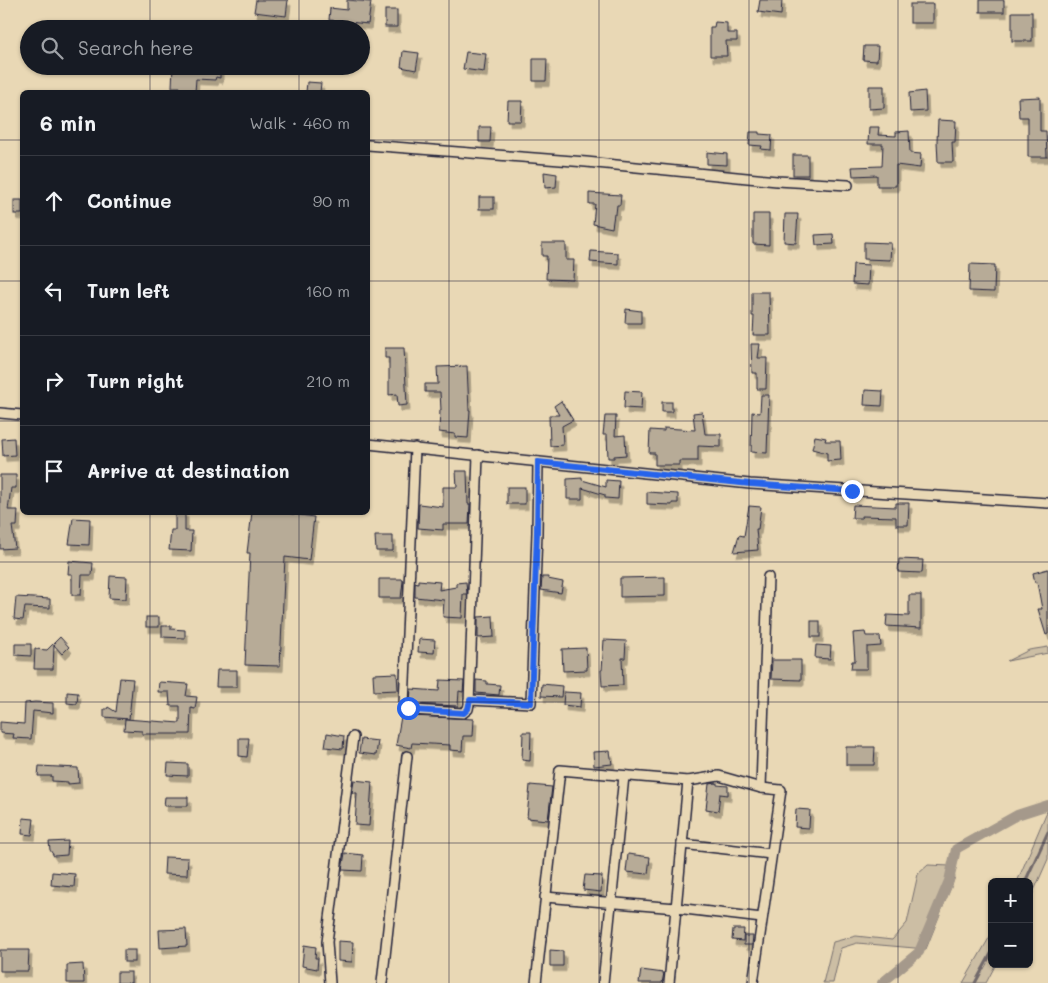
<!DOCTYPE html>
<html lang="en">
<head>
<meta charset="utf-8">
<style>
  body { margin:0; font-family:Mali,sans-serif; background:#20242c; color:#f1f3f6 }
  .controls { position:absolute; right:15px; bottom:15px; display:grid; overflow:hidden; border-radius:8px; box-shadow:0 1px 4px #0004 }
  .controls button { width:45px; height:45px; display:grid; place-items:center; padding:0; border:0; border-bottom:1px solid #363941; background:#171b24; color:#f1f3f6; font:25px sans-serif }
  .stop { position:absolute; width:15px; height:15px; margin:-11px; border:4px solid #2563eb; border-radius:50%; background:#fff }
  .stop.end { background:#2563eb; border-color:#fff; box-shadow:0 1px 5px #0008 }
  .list { margin:0; padding:0; list-style:none }
  h2 { display:flex; justify-content:space-between; align-items:center; height:65px; margin:0; padding:0 20px; font-size:21px }
  h2 small { font-size:16px; font-weight:400; color:#9ea1a6 }
  .list li { display:grid; grid-template-columns:32px 1fr auto; gap:15px; align-items:center; box-sizing:border-box; height:90px; padding:0 20px; border-top:1px solid #363941 }
  .list b { display:block; font-size:19px; white-space:nowrap }
  .list em { font-size:16px; font-style:normal; color:#9ea1a6 }
  .icon { flex:none; width:28px; height:28px; fill:none; stroke:currentColor; stroke-width:2; stroke-linecap:round; stroke-linejoin:round }
  .map { position:relative; flex:none; width:1048px; height:983px; overflow:hidden }
  .search { position:absolute; background:#171b24; box-shadow:0 1px 4px #0004; left:20px; top:20px; width:350px; height:55px; display:flex; align-items:center; gap:12px; box-sizing:border-box; padding:0 18px; border-radius:28px; color:#9ea1a6; font-size:19px }
  .panel { position:absolute; background:#171b24; box-shadow:0 1px 4px #0004; left:20px; top:90px; width:350px; height:425px; border-radius:8px }
  .map>svg:first-child { display:block }
</style>
</head>
<body>
<div class="map">
<svg width="1048" height="983" viewBox="0 0 1048 983">
  <defs>
    <filter id="shadow"><feDropShadow dx="3" dy="5.5" stdDeviation="0" flood-color="#0004"/></filter>
  </defs>
  <rect width="100%" height="100%" fill="#e9d8b5"/>
  <filter id="ink" filterUnits="userSpaceOnUse"><feTurbulence type="fractalNoise" baseFrequency=".02" numOctaves="2"/><feDisplacementMap in="SourceGraphic" scale="10" xChannelSelector="R" yChannelSelector="G"/><feConvolveMatrix kernelMatrix="1 2 1 2 8 2 1 2 1" color-interpolation-filters="sRGB"/></filter>
  <g filter="url(#ink)">
    <g fill="#ccbea4" stroke="#777070">
      <polygon points="1048,647 1048,653 1007,661 1029,650"/>
      <polygon points="1048,809 1048,859 1029,902 1029,882 1017,882"/>
      <polygon points="928,865 950,866 955,877 926,949 857,943 841,948 833,983 823,983 833,942 856,936 892,940 907,923 918,874"/>
      <polygon points="992,933 992,964 996,964 986,983 963,983"/>
    </g>
    <g fill="none" stroke-linecap="round" stroke-linejoin="round">
      <g stroke="#71696b" stroke-width="3">
        <polyline points="1025,882 1048,832"/>
        <polyline points="975,983 992,952"/>
      </g>
      <polyline stroke="#a5998b" stroke-width="10" points="882,983 919,952 949,881 956,849 1017,815 1048,805"/>
    </g>
    <g fill="#b7ab97" stroke="#22223b" filter="url(#shadow)">
      <polygon points="256,0 288,0 286,16 254,12"/>
      <polygon points="347,0 371,2 368,24 329,20 330,8 347,10"/>
      <polygon points="760,0 782,0 781,15 758,12"/>
      <rect x="980" y="0" width="24" height="12"/>
      <rect x="910" y="4" width="23" height="19"/>
      <rect x="385" y="10" width="12" height="17"/>
      <rect x="1012" y="12" width="20" height="29"/>
      <polygon points="715,22 727,23 727,33 737,33 737,41 726,41 727,56 710,56 710,27 714,27"/>
      <polygon points="864,46 878,46 877,61 863,60"/>
      <polygon points="403,51 419,53 416,70 401,67"/>
      <polygon points="466,52 486,54 484,72 463,69"/>
      <polygon points="533,59 547,59 546,81 533,81"/>
      <polygon points="173,66 220,66 220,78 216,77 215,80 196,79 195,92 180,92 180,87 172,87"/>
      <polygon points="307,82 321,83 320,92 306,92"/>
      <polygon points="869,86 884,86 884,108 869,109"/>
      <polygon points="925,91 926,111 910,112 909,93"/>
      <polygon points="1040,97 1040,131 1046,131 1047,157 1028,157 1028,117 1019,117 1018,98"/>
      <polygon points="508,101 522,101 521,121 507,121"/>
      <polygon points="938,120 956,121 955,142 952,142 953,162 938,162 937,141"/>
      <polygon points="479,127 491,127 490,142 479,142"/>
      <polygon points="869,127 879,127 878,135 896,136 896,132 909,131 910,153 921,154 920,168 896,165 896,186 877,186 877,175 853,176 852,167 882,166 883,144 868,144"/>
      <polygon points="750,132 759,132 759,134 772,135 771,150 761,149 762,146 749,145"/>
      <polygon points="707,152 727,154 727,165 707,164"/>
      <rect x="793" y="155" width="15" height="20"/>
      <polygon points="544,172 557,174 556,187 545,188"/>
      <polygon points="589,193 621,195 620,205 617,205 616,214 614,214 612,228 593,224 595,204 589,204"/>
      <rect x="479" y="197" width="15" height="12"/>
      <rect x="14" y="200" width="8" height="14"/>
      <polygon points="753,214 769,214 769,245 753,244"/>
      <polygon points="785,214 798,214 796,243 784,242"/>
      <polygon points="833,234 834,244 816,245 815,235"/>
      <polygon points="864,242 891,243 890,260 864,259"/>
      <polygon points="542,243 566,243 566,260 574,260 573,280 546,279 547,256 542,256"/>
      <polygon points="591,251 618,253 618,264 590,262"/>
      <polygon points="853,264 869,265 868,285 852,284"/>
      <polygon points="970,264 995,265 994,292 969,291"/>
      <polygon points="752,292 769,292 770,335 753,335 754,316 752,316"/>
      <polygon points="626,309 641,311 641,323 625,323"/>
      <polygon points="751,344 760,344 758,358 767,358 766,389 757,389 757,373 752,373"/>
      <polygon points="385,348 404,348 407,405 398,406 397,394 389,395 389,358 385,358"/>
      <polygon points="467,366 469,410 470,410 468,438 455,437 455,434 439,432 440,410 441,410 440,392 425,392 425,384 438,384 437,367"/>
      <polygon points="865,390 883,391 882,406 864,405"/>
      <polygon points="625,391 642,392 641,409 624,408"/>
      <polygon points="761,395 769,395 767,453 751,452 752,412 760,413"/>
      <polygon points="561,401 573,420 562,426 563,445 550,446 549,415 559,415 554,406"/>
      <rect x="662" y="402" width="10" height="10"/>
      <polygon points="702,412 705,434 721,434 721,447 698,446 698,461 679,461 679,465 655,465 655,453 649,453 650,430 664,431 664,428 695,430 693,413"/>
      <polygon points="605,416 616,416 615,436 625,435 626,455 614,456 614,458 608,458 607,435 603,435"/>
      <polygon points="815,436 826,438 825,441 840,441 841,460 827,461 827,453 812,449"/>
      <polygon points="14,438 15,455 3,456 2,439"/>
      <polygon points="456,471 467,471 468,504 470,504 469,524 443,524 443,530 418,528 419,504 443,507 443,487 457,487"/>
      <polygon points="0,475 16,475 16,488 11,488 8,510 18,510 17,526 12,526 15,548 0,549"/>
      <polygon points="582,478 582,480 606,487 606,480 619,481 618,499 605,498 605,495 582,488 582,499 567,499 567,479"/>
      <rect x="507" y="487" width="18" height="17"/>
      <polygon points="647,492 678,494 678,503 672,503 672,505 647,504"/>
      <polygon points="896,503 909,503 908,525 896,525 896,517 862,516 862,518 852,518 853,505 896,507"/>
      <polygon points="749,506 761,507 758,529 756,529 758,550 734,552 739,535 744,536"/>
      <polygon points="175,512 185,512 185,531 192,531 191,551 169,550 171,530 175,530"/>
      <polygon points="252,512 279,512 314,517 309,560 285,557 280,666 245,665 250,553 247,553"/>
      <polygon points="73,518 90,519 89,545 69,544"/>
      <polygon points="375,536 393,536 393,551 376,551"/>
      <polygon points="899,559 923,560 922,573 898,572"/>
      <polygon points="69,561 93,563 92,575 82,575 81,595 72,595 72,574 68,574"/>
      <polygon points="1048,569 1048,634 1046,635 1038,609 1042,609 1037,582 1035,583 1033,573"/>
      <polygon points="110,576 127,577 126,599 109,598"/>
      <polygon points="542,577 548,577 548,579 563,582 561,593 541,590"/>
      <polygon points="665,577 665,596 620,597 620,578"/>
      <polygon points="379,579 402,579 403,581 401,598 379,598"/>
      <polygon points="418,580 440,582 439,590 456,587 456,583 466,582 467,594 463,594 462,618 443,617 444,600 415,597 415,582 418,583"/>
      <polygon points="909,595 921,595 921,628 886,626 887,615 909,616"/>
      <polygon points="16,597 50,599 50,608 25,607 23,620 14,619"/>
      <polygon points="493,616 494,637 478,638 478,617"/>
      <rect x="146" y="617" width="13" height="10"/>
      <rect x="811" y="621" width="9" height="16"/>
      <polygon points="162,626 171,626 171,629 185,630 185,638 162,637"/>
      <polygon points="865,632 866,636 880,636 881,646 867,647 867,669 851,669 852,661 855,661 853,633"/>
      <polygon points="60,637 69,647 62,654 54,645 53,669 34,669 35,649 47,650"/>
      <polygon points="419,639 435,640 434,653 418,652"/>
      <polygon points="604,640 626,641 625,658 622,658 623,685 602,686 601,670 602,670"/>
      <polygon points="15,644 31,644 31,656 15,655"/>
      <polygon points="816,645 831,646 830,659 815,658"/>
      <polygon points="586,648 587,670 563,671 562,649"/>
      <polygon points="772,660 801,660 801,680 771,679"/>
      <polygon points="217,670 237,670 237,687 216,687"/>
      <polygon points="397,673 398,690 374,691 373,674"/>
      <polygon points="120,678 133,679 129,719 104,717 104,709 107,709 108,707 116,712"/>
      <polygon points="440,680 464,681 463,692 459,691 458,706 414,704 410,701 411,689 439,691"/>
      <polygon points="476,680 487,681 487,684 500,685 499,695 476,693"/>
      <polygon points="159,682 188,684 186,696 197,697 195,709 191,708 190,734 142,734 142,731 124,730 125,719 180,723 180,706 170,706 169,692 158,692"/>
      <polygon points="542,684 562,686 561,697 541,696"/>
      <polygon points="67,692 78,693 77,704 67,703"/>
      <polygon points="564,692 581,693 580,707 563,705"/>
      <polygon points="35,702 53,703 53,713 33,711 31,739 13,738 14,734 0,733 0,722 24,724 25,703"/>
      <polygon points="402,711 412,716 474,719 473,736 463,736 462,751 450,750 450,745 412,743 411,748 396,745"/>
      <polygon points="523,732 531,732 530,761 522,760"/>
      <polygon points="327,733 344,736 343,749 325,747"/>
      <polygon points="239,738 249,738 247,757 239,756"/>
      <polygon points="361,739 378,741 376,755 359,753"/>
      <polygon points="846,747 875,747 874,765 846,765"/>
      <polygon points="610,751 612,764 594,766 593,752"/>
      <polygon points="168,763 188,764 188,776 167,775"/>
      <polygon points="39,766 78,768 79,783 68,784 68,782 52,781 52,776 38,776"/>
      <polygon points="354,780 372,782 369,826 355,825 357,793 352,793"/>
      <polygon points="717,783 717,785 728,786 728,795 720,794 718,811 706,809 709,784"/>
      <polygon points="530,785 552,787 548,820 527,818"/>
      <polygon points="165,797 188,797 188,806 164,806"/>
      <polygon points="796,809 810,810 809,828 795,827"/>
      <polygon points="23,818 34,819 32,835 22,834"/>
      <polygon points="68,841 67,855 54,856 50,850 49,842"/>
      <polygon points="345,853 363,855 362,871 342,870"/>
      <polygon points="628,854 650,857 648,874 626,872"/>
      <polygon points="165,857 188,858 187,875 164,874"/>
      <polygon points="52,872 75,874 74,887 51,885"/>
      <polygon points="585,875 602,876 601,892 583,890"/>
      <polygon points="186,929 187,946 160,948 159,930"/>
      <polygon points="733,929 744,929 743,941 732,940"/>
      <polygon points="744,936 753,936 752,945 744,945"/>
      <polygon points="338,941 353,942 352,962 338,961"/>
      <polygon points="304,945 316,947 315,958 318,958 317,969 302,966"/>
      <polygon points="0,950 29,950 28,971 0,971"/>
      <rect x="124" y="950" width="11" height="12"/>
      <polygon points="550,950 563,951 563,966 550,966"/>
      <polygon points="83,964 84,983 67,983 67,965"/>
      <polygon points="641,970 664,973 662,983 639,983"/>
      <rect x="117" y="972" width="14" height="11"/>
    </g>
    <g fill="none" stroke-linecap="round" stroke-linejoin="round">
      <g stroke="#22223b" stroke-width="12">
        <g id="street">
          <polyline points="368,145 586,162 777,181 848,185"/>
          <polyline points="0,413 22,415"/>
          <polyline points="368,444 750,484 1048,503"/>
          <polyline points="415,448 404,704 412,710 463,713 468,709 469,704 478,455"/>
          <polyline points="469,700 531,703 537,532 538,462"/>
          <polyline points="761,788 768,577"/>
          <polyline points="682,844 771,854"/>
          <polyline points="545,897 676,908 762,918"/>
          <polyline points="330,983 327,942 353,737"/>
          <polyline points="382,983 407,756"/>
          <polyline points="536,983 560,770 688,781 719,776 761,788 781,790 753,983"/>
          <polyline points="603,983 624,776"/>
          <polyline points="669,983 688,781"/>
        </g>
      </g>
      <use href="#street" stroke="#e9d8b5" stroke-width="9"/>
    </g>
  </g>
  <g fill="none" stroke-linecap="round" stroke-linejoin="round" filter="url(#ink)">
    <polyline stroke="#2563eb" stroke-width="6" points="408,708 412,710 464,713 468,709 470,700 531,703 537,532 538,462 750,484 852,491"/>
  </g>
  <path fill="none" stroke="#22223b" stroke-width="1" stroke-opacity="0.55" d="M150,0v29M299,0v29M449,0v983M599,0v983M749,0v983M898,0v983M150,66v26M299,66v26M0,140h22M368,140h680M0,281h22M368,281h680M0,421h22M368,421h680M150,512v471M299,512v471M0,562h1048M0,702h1048M0,843h1048"/>
</svg>
<div class="controls">
<button>+</button>
<button>−</button>
</div>
<div class="stop" style="left:408px;top:708px"></div>
<div class="stop end" style="left:852px;top:491px"></div>
<div class="search"><svg class="icon" aria-label="search" viewBox="0 0 24 24"><circle cx="10" cy="10" r="6"/><path d="M15 15l6 6"/></svg>Search here</div>
<section class="panel">
<h2>6 min<small>Walk · 460 m</small></h2>
<ul class="list">
<li><svg class="icon" aria-label="ahead" viewBox="0 0 24 24"><path d="M12 20V5M6 11l6-6 6 6"/></svg><div><b>Continue</b></div><em>90 m</em></li>
<li><svg class="icon" aria-label="left" viewBox="0 0 24 24"><path d="M17 20v-9H6M10 6l-5 5 5 5"/></svg><div><b>Turn left</b></div><em>160 m</em></li>
<li><svg class="icon" aria-label="right" viewBox="0 0 24 24"><path d="M7 20v-9h11M14 6l5 5-5 5"/></svg><div><b>Turn right</b></div><em>210 m</em></li>
<li><svg class="icon" aria-label="arrive" viewBox="0 0 24 24"><path d="M6 21V4h12l-3 4 3 4H6"/></svg><div><b>Arrive at destination</b></div></li>
</ul>
</section>
</div>
</body>
</html>
